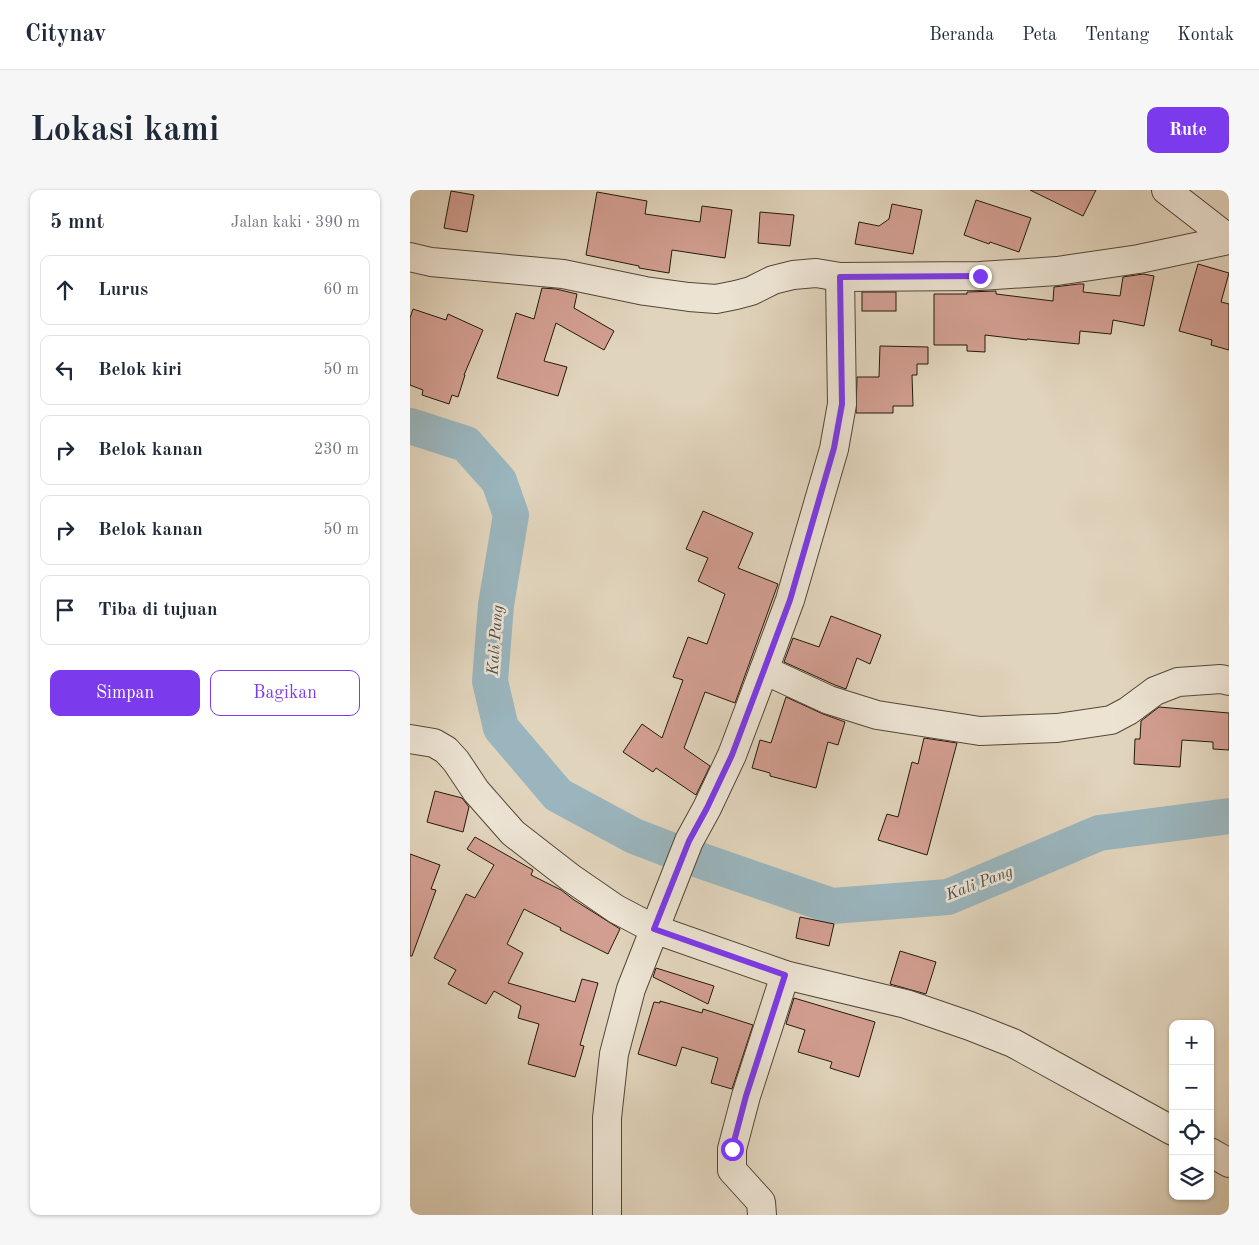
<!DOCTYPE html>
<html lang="id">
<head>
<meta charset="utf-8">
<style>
  body { margin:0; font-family:"Old Standard TT",serif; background:#f6f6f7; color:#1f2937 }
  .controls { position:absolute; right:15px; bottom:15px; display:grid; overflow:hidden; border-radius:10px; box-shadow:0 1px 4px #0004 }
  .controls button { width:45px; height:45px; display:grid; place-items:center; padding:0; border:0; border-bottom:1px solid #e0e1e3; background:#fff; color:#1f2937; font:25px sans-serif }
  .stop { position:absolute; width:15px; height:15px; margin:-11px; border:4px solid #7c3aed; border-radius:50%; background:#fff }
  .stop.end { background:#7c3aed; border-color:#fff; box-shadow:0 1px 5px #0008 }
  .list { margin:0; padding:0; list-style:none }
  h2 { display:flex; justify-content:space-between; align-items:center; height:65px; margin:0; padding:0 20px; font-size:21px }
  h2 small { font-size:16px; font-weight:400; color:#747a83 }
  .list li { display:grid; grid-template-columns:32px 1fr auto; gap:15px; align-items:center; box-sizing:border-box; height:70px; margin:0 10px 10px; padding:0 10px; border:1px solid #e0e1e3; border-radius:10px }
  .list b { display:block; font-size:19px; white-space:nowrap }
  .list em { font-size:16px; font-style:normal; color:#747a83 }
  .actions { display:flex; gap:10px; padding:15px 20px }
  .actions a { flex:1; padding:11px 0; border:1px solid #7c3aed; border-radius:10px; text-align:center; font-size:18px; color:#7c3aed }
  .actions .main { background:#7c3aed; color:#fff }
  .icon { flex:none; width:28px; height:28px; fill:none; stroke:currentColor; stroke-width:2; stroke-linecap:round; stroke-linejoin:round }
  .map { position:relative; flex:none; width:819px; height:1025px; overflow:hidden; border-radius:10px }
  header { display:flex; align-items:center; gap:30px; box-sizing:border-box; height:70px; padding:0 25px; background:#fff; border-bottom:1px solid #e0e1e3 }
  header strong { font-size:24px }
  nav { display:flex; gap:28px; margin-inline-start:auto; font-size:18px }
  .intro { display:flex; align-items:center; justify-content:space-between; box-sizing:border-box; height:120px; padding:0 30px }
  h1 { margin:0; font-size:35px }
  .button { padding:12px 22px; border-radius:10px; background:#7c3aed; color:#fff; font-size:18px; font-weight:700 }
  main { display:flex; gap:30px; padding:0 30px }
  aside { flex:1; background:#fff; border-radius:10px; box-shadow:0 1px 4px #0004 }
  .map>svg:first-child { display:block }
</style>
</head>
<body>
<header>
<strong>Citynav</strong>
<nav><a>Beranda</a><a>Peta</a><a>Tentang</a><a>Kontak</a></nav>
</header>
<div class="intro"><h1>Lokasi kami</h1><a class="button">Rute</a></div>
<main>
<aside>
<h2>5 mnt<small>Jalan kaki · 390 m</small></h2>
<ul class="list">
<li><svg class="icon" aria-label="ahead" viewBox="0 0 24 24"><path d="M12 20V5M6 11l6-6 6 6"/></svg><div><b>Lurus</b></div><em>60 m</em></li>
<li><svg class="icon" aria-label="left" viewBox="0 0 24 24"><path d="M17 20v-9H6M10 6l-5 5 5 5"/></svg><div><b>Belok kiri</b></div><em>50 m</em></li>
<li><svg class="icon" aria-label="right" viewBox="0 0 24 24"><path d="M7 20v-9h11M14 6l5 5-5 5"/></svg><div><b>Belok kanan</b></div><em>230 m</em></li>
<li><svg class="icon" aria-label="right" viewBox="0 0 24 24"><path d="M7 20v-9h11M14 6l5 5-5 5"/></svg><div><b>Belok kanan</b></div><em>50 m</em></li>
<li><svg class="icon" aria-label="arrive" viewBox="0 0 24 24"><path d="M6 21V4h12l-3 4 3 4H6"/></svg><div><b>Tiba di tujuan</b></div></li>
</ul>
<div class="actions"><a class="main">Simpan</a><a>Bagikan</a></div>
</aside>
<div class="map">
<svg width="819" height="1025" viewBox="0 0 819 1025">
  <rect width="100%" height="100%" fill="#e1d4bc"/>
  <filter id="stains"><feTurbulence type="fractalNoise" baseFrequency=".004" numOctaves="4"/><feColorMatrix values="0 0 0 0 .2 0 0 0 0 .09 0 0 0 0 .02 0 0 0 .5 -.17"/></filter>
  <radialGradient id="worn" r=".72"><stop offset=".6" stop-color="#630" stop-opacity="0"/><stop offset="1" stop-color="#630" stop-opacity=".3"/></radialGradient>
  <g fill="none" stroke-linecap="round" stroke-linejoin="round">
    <g stroke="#9ab5bd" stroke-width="36">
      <polyline points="0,236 56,254 89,291 101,325 86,415 80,491 91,538 148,605 224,646 258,659"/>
      <polyline points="289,670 422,716 538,707 689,643 819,626"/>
    </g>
  </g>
  <g fill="#d29e91" stroke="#24180c">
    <polygon points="620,0 686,0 673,26"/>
    <polygon points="41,1 64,5 57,42 34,38"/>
    <polygon points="187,2 237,11 235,24 290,32 292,16 322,20 315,68 262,60 259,83 229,78 229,76 176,65"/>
    <polygon points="566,10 621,28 609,62 580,52 579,54 554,45"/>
    <polygon points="482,14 512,20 503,64 445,54 449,32 469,36 479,29"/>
    <polygon points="350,22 384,25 380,56 348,53"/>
    <polygon points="788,74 819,83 811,112 819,114 819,160 801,155 802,150 769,141"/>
    <polygon points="733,84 744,86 734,136 703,130 701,144 670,141 669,154 617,149 617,150 575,145 575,162 557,161 557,155 524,155 524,104 557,104 557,102 586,101 586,104 643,111 644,97 669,94 674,94 673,102 710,106 713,87"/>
    <polygon points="132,98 146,99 167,104 164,118 204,141 194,160 146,133 134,171 157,177 148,206 87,188 106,123 124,129"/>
    <rect x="452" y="102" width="34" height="19"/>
    <polygon points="3,119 36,130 38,124 73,140 54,185 55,185 48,207 42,205 39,214 12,205 13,200 0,195 0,128"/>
    <polygon points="470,156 518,157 518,174 507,174 507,185 502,185 503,216 483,216 483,223 446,223 447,187 469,187"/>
    <polygon points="293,321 343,343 328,378 368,394 325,513 295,502 274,558 300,576 286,605 246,578 243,582 213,562 232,534 252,548 273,490 263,487 278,447 297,454 315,404 288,391 298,368 276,359"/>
    <polygon points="421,426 471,445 460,474 447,468 436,499 425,495 374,472 383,448 409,457"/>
    <polygon points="376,507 413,524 435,532 428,555 418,552 406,598 360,586 360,583 342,578 350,550 361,553"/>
    <polygon points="749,517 819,523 819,560 803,559 803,552 772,550 770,577 724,574 725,549 730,549 731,531"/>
    <polygon points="514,548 547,553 517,665 468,650 477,624 488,627 502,572 508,574"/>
    <polygon points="25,601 52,608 59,617 53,642 17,632"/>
    <polygon points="65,647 123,680 121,685 151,700 164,710 210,739 198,764 150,740 151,738 114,719 97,754 113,763 98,793 165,812 172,789 188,793 170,855 174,856 165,887 118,874 129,834 108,828 111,816 84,801 76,814 38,794 46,780 24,768 56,704 65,708 84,675 57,659"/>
    <polygon points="0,664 30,675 21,699 26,700 2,766 0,766"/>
    <polygon points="390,727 424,734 419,756 386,748"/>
    <polygon points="490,761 526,772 516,804 480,794"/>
    <polygon points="246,778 304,796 298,814 243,787"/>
    <polygon points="384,808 465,832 449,887 420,878 422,872 388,862 395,840 376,834"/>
    <polygon points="250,811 292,823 293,819 343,835 322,899 301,893 308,868 272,857 266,876 228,864 244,812 250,813"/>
  </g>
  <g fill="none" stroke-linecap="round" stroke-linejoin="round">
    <g stroke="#534738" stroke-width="30">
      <g id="minor">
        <polyline points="756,0 819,49"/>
        <polyline points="0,67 21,72 153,84 235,101 279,107 306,109 326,105 341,101 363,90 383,85 406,83 430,87 570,86 647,81 729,69 819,50"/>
        <polyline points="354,480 419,510 467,525 570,541 647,538 701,530 718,521 745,501 768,492 811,489 819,491"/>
        <polyline points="0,549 24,553 36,560 46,571 66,601 103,643 161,688 206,719 244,739 375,785 496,814 560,836 603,853 763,941"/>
        <polyline points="800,962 819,973"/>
        <polyline points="197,1025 197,928 204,864 221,799 279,651 297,618 322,565 354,480 380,410 424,259 432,214 430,87"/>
        <polyline points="352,1025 351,1012 322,980 322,959 336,906 375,785"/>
      </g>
    </g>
    <use href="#minor" stroke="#ece3d3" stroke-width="28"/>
  </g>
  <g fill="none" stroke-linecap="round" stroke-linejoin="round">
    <polyline stroke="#7c3aed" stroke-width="6" points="322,959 336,906 375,785 244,739 279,651 297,618 322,565 354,480 380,410 424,258 432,214 430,87 570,86"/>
  </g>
  <g text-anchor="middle" stroke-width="5" stroke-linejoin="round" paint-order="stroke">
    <g font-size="16" font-style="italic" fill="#4d4f4a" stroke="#ece3d3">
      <text transform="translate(84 450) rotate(-86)" y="6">Kali Pang</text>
      <text transform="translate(569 692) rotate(-21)" y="6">Kali Pang</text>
    </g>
  </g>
  <rect width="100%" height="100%" filter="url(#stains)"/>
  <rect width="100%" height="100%" fill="url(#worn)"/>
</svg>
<div class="controls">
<button>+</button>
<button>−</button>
<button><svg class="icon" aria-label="locate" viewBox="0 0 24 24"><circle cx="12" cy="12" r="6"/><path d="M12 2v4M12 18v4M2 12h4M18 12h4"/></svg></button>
<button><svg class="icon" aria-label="layers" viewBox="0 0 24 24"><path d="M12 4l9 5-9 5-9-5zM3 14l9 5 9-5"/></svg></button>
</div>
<div class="stop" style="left:322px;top:959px"></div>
<div class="stop end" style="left:570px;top:86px"></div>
</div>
</main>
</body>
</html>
